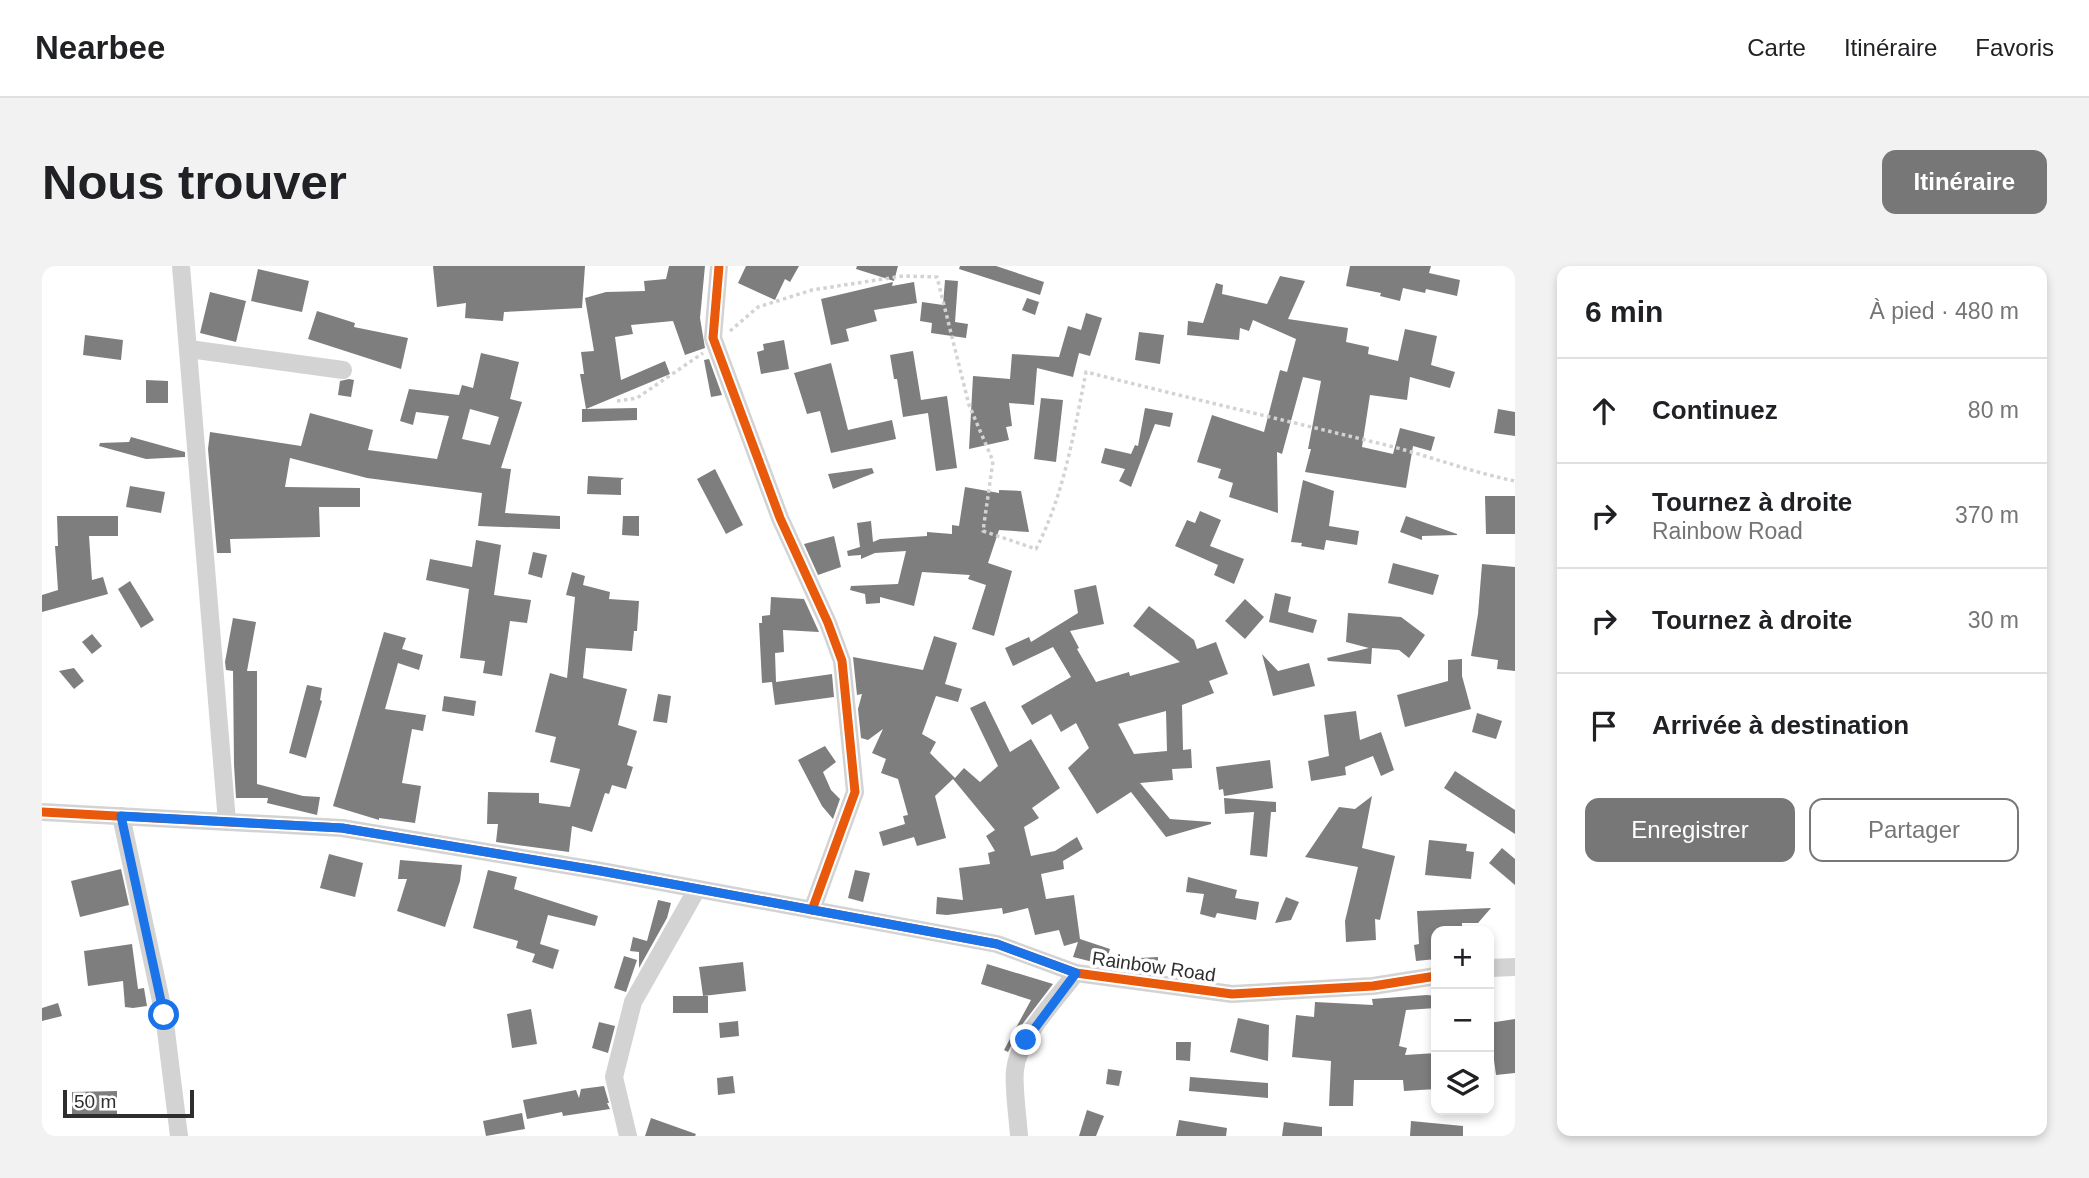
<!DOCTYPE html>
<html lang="fr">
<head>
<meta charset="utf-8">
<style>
  body { margin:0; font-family:Arial,sans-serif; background:#f2f2f2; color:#202124 }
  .controls { position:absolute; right:21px; bottom:21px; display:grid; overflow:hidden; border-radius:14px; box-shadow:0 4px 10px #0003 }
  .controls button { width:63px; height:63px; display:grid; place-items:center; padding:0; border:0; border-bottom:2px solid #e0e0e0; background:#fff; color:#202124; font:35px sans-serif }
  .scale { position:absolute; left:21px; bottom:18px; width:131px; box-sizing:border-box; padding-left:7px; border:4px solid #2e2e2e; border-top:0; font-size:19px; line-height:24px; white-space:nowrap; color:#2e2e2e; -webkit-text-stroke:5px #fff; paint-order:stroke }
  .stop { position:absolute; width:21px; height:21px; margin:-16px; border:5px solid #1a73e8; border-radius:50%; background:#fff }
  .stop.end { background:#1a73e8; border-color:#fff; box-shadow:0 2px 7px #0008 }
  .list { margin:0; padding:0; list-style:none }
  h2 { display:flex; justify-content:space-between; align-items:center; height:91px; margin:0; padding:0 28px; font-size:30px }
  h2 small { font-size:23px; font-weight:400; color:#757577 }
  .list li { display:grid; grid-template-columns:46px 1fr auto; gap:21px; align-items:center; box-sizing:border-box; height:105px; padding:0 28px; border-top:2px solid #e0e0e0 }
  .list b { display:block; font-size:26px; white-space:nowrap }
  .list p { margin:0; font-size:23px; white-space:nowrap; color:#757577 }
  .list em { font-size:23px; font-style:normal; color:#757577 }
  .actions { display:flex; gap:14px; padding:21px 28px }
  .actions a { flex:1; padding:16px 0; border:2px solid #777; border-radius:14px; text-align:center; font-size:24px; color:#777 }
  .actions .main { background:#777; color:#fff }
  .icon { flex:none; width:38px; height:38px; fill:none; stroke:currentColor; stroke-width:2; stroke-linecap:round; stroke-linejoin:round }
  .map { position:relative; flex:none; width:1473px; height:870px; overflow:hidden; border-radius:14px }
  header { display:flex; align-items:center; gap:42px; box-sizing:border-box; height:98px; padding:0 35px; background:#fff; border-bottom:2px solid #e0e0e0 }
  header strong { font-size:33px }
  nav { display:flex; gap:38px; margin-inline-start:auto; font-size:24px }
  .intro { display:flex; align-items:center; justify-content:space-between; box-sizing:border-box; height:168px; padding:0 42px }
  h1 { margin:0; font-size:49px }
  .button { padding:18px 32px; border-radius:14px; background:#777; color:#fff; font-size:24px; font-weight:700 }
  main { display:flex; gap:42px; padding:0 42px }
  aside { flex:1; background:#fff; border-radius:14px; box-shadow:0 4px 10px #0003 }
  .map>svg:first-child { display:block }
</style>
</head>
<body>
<header>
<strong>Nearbee</strong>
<nav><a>Carte</a><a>Itinéraire</a><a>Favoris</a></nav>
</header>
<div class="intro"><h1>Nous trouver</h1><a class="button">Itinéraire</a></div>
<main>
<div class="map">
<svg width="1473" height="870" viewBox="0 0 1473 870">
  <rect width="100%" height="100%" fill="#fff"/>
  <g fill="#7e7e7e" fill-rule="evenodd">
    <polygon points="391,0 543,0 540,42 462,46 461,55 423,52 424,37 395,41"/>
    <polygon points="627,0 663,0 658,52 663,82 643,89 631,55 589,59 591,68 573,71 579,114 623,95 628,108 544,143 538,108 542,108 539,86 552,85 543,32 564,26 603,25 602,15 624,13"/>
    <polygon points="704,0 757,0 748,16 743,13 733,34 696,17"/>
    <polygon points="815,0 856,0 852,15 814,3"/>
    <polygon points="918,0 954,0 1002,16 998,29 917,3"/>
    <polygon points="1308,0 1389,0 1387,7 1418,14 1415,30 1384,23 1383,27 1361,22 1358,35 1338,30 1339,27 1304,20"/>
    <polygon points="216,3 267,15 260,46 209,35"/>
    <polygon points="1238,10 1263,15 1246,53 1306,62 1304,76 1327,81 1326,88 1356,95 1363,63 1395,70 1389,99 1413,106 1408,122 1368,111 1365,134 1328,129 1320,181 1351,188 1358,162 1393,171 1389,185 1371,180 1364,222 1263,206 1269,183 1266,183 1279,115 1261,111 1240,188 1235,186 1236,247 1187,231 1191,217 1176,212 1179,203 1155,196 1170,149 1222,166 1238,104 1245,106 1254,73 1211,54 1207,65 1198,62 1197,74 1145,69 1146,55 1161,57 1174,17 1181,19 1180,28 1225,38"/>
    <polygon points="903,14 916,15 913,56 926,58 924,72 889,67 890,57 878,55 880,36 901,39"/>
    <polygon points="851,16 850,20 872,16 875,37 832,44 835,55 804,63 807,75 789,79 779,33"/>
    <polygon points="168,26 204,35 194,76 158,67"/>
    <polygon points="985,32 997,36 993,49 980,44"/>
    <polygon points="275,45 313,57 312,61 366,72 359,103 266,73"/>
    <polygon points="1044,47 1060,52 1048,90 1037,87 1031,111 995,102 992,139 967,137 970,160 964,161 967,174 927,183 931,110 968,113 970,88 1017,91 1026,60 1039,64"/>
    <polygon points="1097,66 1122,69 1118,98 1093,94"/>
    <polygon points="43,69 81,74 79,94 41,89"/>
    <polygon points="742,74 747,103 719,108 715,86 722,84 721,78"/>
    <polygon points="871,85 879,134 905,130 915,202 894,205 886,147 861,151 855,113 852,113 848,89"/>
    <path d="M439,87l38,9 -9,37 12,3 -21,66 10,1 -6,44 55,3v13l-82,-3 4,-33 -115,-15 -77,-20 -5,29 75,1v19h-41l1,30 -90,2 1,14h-14l-9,-104 2,-17 91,14 9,-33 63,17 -5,20 69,9 12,-43 -33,-4 -3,13 -13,-4 9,-32 50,6 3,-10 11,3zM428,143l29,8 -9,28 -28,-6z"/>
    <polygon points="667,93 680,129 669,131 662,94"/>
    <polygon points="789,97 806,164 850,154 854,173 789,187 778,145 765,148 752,107"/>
    <polygon points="307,113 312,114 309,131 296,129 298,115"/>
    <polygon points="104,114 126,115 126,137 104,137"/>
    <polygon points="999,132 1021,134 1014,196 992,193"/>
    <polygon points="595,142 595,154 540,156 540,143"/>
    <polygon points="1103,142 1131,147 1128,161 1113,158 1089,221 1077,215 1083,203 1059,197 1063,182 1089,188 1093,179 1096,180"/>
    <polygon points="1456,143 1473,146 1473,170 1452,167"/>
    <polygon points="89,171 143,186 143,191 104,193 57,180 58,177 87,176"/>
    <polygon points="830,202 832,207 791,223 786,208"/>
    <polygon points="673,203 701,259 684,268 655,213"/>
    <polygon points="546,210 582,212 579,214 579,229 545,228"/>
    <polygon points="1261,214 1292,225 1287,260 1317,265 1315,279 1284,274 1282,284 1259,280 1260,277 1249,276"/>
    <polygon points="88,220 123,226 119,247 84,241"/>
    <polygon points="923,221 957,227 957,224 979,225 987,266 957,264 946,297 970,305 952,370 930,363 944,319 926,313 928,309 880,306 872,340 838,331 838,337 824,338 823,328 808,324 809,320 856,318 864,285 833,287 819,293 819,289 806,290 805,285 818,281 815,257 829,255 831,276 838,273 885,270 885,266 910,268 910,259 917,260"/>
    <polygon points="1443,230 1473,230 1473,268 1444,268"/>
    <polygon points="1158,245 1179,254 1168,280 1202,293 1192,318 1172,309 1176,299 1133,280 1145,254 1153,257"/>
    <polygon points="15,250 76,250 76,270 47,270 50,314 61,311 66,328 0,346 0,329 16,324 13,280 16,280"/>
    <polygon points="581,250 597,250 597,270 580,269"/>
    <polygon points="1364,250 1415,268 1415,269 1380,270 1380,274 1358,266"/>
    <polygon points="792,270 799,301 776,309 762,278"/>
    <polygon points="434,274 459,279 452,329 489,334 485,357 468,355 460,410 441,407 443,395 418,392 427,323 384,314 388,293 430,301"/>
    <polygon points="491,286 505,289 500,312 486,308"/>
    <polygon points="1351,297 1397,309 1391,329 1346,317"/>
    <polygon points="1440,298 1473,301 1473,405 1455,403 1456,394 1429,390 1436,348"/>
    <polygon points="530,306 543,310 541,319 568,326 567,333 597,335 595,365 592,365 590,385 544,382 541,412 585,423 576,459 595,465 585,499 591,501 584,523 570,519 567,528 563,527 550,566 530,560 527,586 454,576 456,558 445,558 446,526 497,527 497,537 528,541 538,503 508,496 514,471 493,466 508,407 525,412 533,331 524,329"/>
    <polygon points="88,315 112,354 99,362 76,323"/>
    <path d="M1054,319l8,39 -34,7 9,17 -2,1 19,33 33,-10 1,4 50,-14 -47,-36 16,-20 45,34 3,9 19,-7 12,32 -19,7 5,12 -32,12 1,45 8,-1 1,19 -20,1 1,11 -33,3 30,36 41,3v2l-45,13 -35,-45 -34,22 -29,-46 21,-20 -13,-25 -15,9 -10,-18 -19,11 -11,-19 50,-29 -18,-30 -40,19 -8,-18 24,-11 2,5 47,-29 -4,-23zM1124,445l1,40 -33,3 -16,-30z"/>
    <polygon points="1233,327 1249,331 1246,346 1275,354 1271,367 1227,356"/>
    <polygon points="729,331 762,333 777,366 741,364 742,386 733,387 734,416 790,408 792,431 733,439 730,416 720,417 717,357 720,357 720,350 728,349"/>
    <polygon points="1203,333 1222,351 1203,373 1183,355"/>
    <polygon points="1306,347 1359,351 1383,369 1367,392 1357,384 1330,382 1329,398 1286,395 1285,392 1327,382 1304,376"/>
    <polygon points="191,352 214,356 205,405 215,405 215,518 261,530 278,531 275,549 225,537 226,532 194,532 192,499 191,405 184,404 183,396"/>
    <polygon points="342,366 364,372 360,383 381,389 377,404 356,397 343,443 384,449 381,465 370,463 360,517 379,520 373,557 337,552 337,554 291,540"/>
    <polygon points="50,368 60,380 50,388 40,376"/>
    <polygon points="892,370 915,377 903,418 920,423 916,436 894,430 880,468 894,476 888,487 913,512 922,502 938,516 956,500 928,442 943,435 968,486 989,473 1018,522 990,542 997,552 982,561 989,590 1013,585 1035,571 1041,583 1021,595 1022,603 999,608 1004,633 1032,629 1038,673 1068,683 1063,699 1031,691 1036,676 1022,680 1017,664 993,669 986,642 961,648 960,642 905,649 894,648 895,631 921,634 917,602 948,598 946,587 953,585 944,570 953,564 911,513 893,530 904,572 875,580 872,571 841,580 837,566 863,558 861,550 866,549 856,513 839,507 844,493 830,487 841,463 826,474 819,472 816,443 820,428 815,429 811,391 881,404"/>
    <polygon points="1220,388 1236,405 1267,397 1273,420 1231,430"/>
    <polygon points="1420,393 1420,410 1429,443 1363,461 1355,429 1406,415 1406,394"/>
    <polygon points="32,402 42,415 32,423 17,405"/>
    <polygon points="265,419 280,422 278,434 280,435 264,492 247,487"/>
    <polygon points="616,428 629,430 625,457 611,455"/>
    <polygon points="402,430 434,435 432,450 400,445"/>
    <polygon points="1314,445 1318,474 1339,466 1352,504 1339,510 1331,490 1303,501 1304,509 1269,515 1266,495 1287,490 1282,449"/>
    <polygon points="1435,447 1460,455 1454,473 1430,466"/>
    <polygon points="783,480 794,496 781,506 789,524 798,533 791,553 780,540 756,494"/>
    <polygon points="1228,494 1231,522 1182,530 1181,523 1177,524 1174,501"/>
    <polygon points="1413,505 1473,544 1473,568 1402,522"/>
    <polygon points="1330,530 1320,582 1353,590 1338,654 1333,653 1334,674 1304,676 1303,655 1316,601 1263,591 1297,541 1313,543"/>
    <polygon points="1182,532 1234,536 1234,546 1229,546 1225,591 1208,589 1212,546 1183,548"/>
    <polygon points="1387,574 1425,578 1424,585 1432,586 1429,613 1383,609"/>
    <polygon points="1460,582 1473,593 1473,619 1447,597"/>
    <polygon points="287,588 321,597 313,631 278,622"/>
    <polygon points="358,594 420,599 418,615 403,661 355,645 365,613 356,613"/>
    <polygon points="79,603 87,639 38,651 29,615"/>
    <polygon points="446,604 475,611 472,623 556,650 553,660 506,649 498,678 517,684 511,703 490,696 493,688 474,682 476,675 431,662"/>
    <polygon points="813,604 828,607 821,636 806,632"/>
    <polygon points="1146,611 1195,624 1193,632 1217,636 1214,654 1175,647 1173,652 1158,648 1162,628 1144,626"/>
    <polygon points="1244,631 1257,636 1249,654 1233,657"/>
    <polygon points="616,634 629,637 625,652 597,702 597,686 588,685 591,671 605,675"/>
    <polygon points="1449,642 1436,657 1420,657 1420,663 1394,664 1394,693 1374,695 1372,679 1377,678 1375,645"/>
    <polygon points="90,678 96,723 102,722 105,740 91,742 83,741 81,715 46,720 42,685"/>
    <polygon points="582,690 595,694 584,726 572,722"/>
    <polygon points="1116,691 1116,704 1097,704 1097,692"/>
    <polygon points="701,696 704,725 661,730 657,701"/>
    <polygon points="945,698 1011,718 979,760 966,786 962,784 989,734 939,718"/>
    <polygon points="1385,729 1394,730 1394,742 1364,744 1357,780 1365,782 1363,789 1394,787 1394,823 1362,825 1361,814 1312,814 1311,840 1287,840 1289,795 1250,791 1254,749 1272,751 1273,736 1331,739 1330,733"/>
    <rect x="631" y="730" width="35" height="17"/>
    <polygon points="16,737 20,750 0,755 0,742"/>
    <polygon points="489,743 495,778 470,782 465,748"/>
    <polygon points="1196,752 1227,759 1226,795 1188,786"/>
    <polygon points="1473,753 1473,807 1454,809 1447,757"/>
    <polygon points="696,755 697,770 678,772 677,757"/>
    <polygon points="557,756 573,760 566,787 550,782"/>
    <polygon points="1134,776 1149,776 1148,795 1134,794"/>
    <polygon points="1066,803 1080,805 1077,820 1064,818"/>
    <polygon points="691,810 693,827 676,829 675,812"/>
    <polygon points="1148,811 1226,817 1226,832 1147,825"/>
    <polygon points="562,820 567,837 565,837 568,843 521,850 520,846 485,853 481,834 534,824 537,832 539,823"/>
    <polygon points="75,825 75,848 30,849 30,826"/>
    <polygon points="1045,844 1062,850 1054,870 1037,870"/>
    <polygon points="480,847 483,863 444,870 441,855"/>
    <polygon points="609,852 654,868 653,870 603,870"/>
    <polygon points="1137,854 1185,862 1184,870 1134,870"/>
    <polygon points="1369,855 1421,860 1421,870 1368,870"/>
    <polygon points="1242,856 1280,861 1280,870 1240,870"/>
  </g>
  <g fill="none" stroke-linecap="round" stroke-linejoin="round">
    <g stroke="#d3d3d3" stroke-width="3.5" stroke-dasharray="3.5 3.5" stroke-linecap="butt">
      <path d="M688,65l28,-24 54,-17 91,-14 34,1 32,128 24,56 -10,70 53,18c28,-54 38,-117 50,-177 99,25 197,48 296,72 45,11 88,28 133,37"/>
      <polyline points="575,135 595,132 661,87"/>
    </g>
    <g stroke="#d3d3d3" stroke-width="18">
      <polyline points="139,0 185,556"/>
      <polyline points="677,0 671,72 738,252 786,357 800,395 813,526 770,644"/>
      <polyline points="147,83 301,104"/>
      <polyline points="0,546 300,562 559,605 955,678 1034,707 1190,728 1331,720 1394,710"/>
      <polyline points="79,550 122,749 137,870"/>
      <polyline points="1447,702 1473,701"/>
      <polyline points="586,870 572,811 591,736 655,623"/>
      <path d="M977,870c-1,-17 -6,-50 -4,-66 3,-32 42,-71 61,-97"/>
    </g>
    <g stroke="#fff" stroke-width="13">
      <g id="cycleway">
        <polyline points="677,0 671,72 738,252 786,357 800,395 813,526 770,644"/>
        <polyline points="0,546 300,562 559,605 955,678 1034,707 1190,728 1331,720 1394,710"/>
      </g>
    </g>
    <use href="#cycleway" stroke="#e8590c" stroke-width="9"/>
  </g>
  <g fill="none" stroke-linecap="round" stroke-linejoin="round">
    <polyline stroke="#1a73e8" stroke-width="9" points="122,749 79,550 300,562 559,605 955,678 1034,707 984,774"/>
  </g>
  <g text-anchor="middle" stroke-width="7" stroke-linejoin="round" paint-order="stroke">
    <g font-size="19" fill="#2e2e2e" stroke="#fff">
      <text transform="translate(1112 700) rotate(8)" y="7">Rainbow Road</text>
    </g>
  </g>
</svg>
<div class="controls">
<button>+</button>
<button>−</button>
<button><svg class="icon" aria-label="layers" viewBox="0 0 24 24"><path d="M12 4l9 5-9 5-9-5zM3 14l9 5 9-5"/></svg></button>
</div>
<div class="scale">50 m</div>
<div class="stop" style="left:122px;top:749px"></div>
<div class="stop end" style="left:984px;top:774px"></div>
</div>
<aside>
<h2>6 min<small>À pied · 480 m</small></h2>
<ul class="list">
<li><svg class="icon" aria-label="ahead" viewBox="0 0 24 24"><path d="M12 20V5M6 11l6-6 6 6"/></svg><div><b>Continuez</b></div><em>80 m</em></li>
<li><svg class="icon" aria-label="right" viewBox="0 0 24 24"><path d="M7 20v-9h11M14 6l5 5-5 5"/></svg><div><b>Tournez à droite</b><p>Rainbow Road</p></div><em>370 m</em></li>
<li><svg class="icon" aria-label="right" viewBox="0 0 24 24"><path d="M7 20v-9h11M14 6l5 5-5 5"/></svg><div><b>Tournez à droite</b></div><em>30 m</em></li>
<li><svg class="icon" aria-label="arrive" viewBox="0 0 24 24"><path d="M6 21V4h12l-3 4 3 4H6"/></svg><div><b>Arrivée à destination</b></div></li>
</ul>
<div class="actions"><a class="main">Enregistrer</a><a>Partager</a></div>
</aside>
</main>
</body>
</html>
